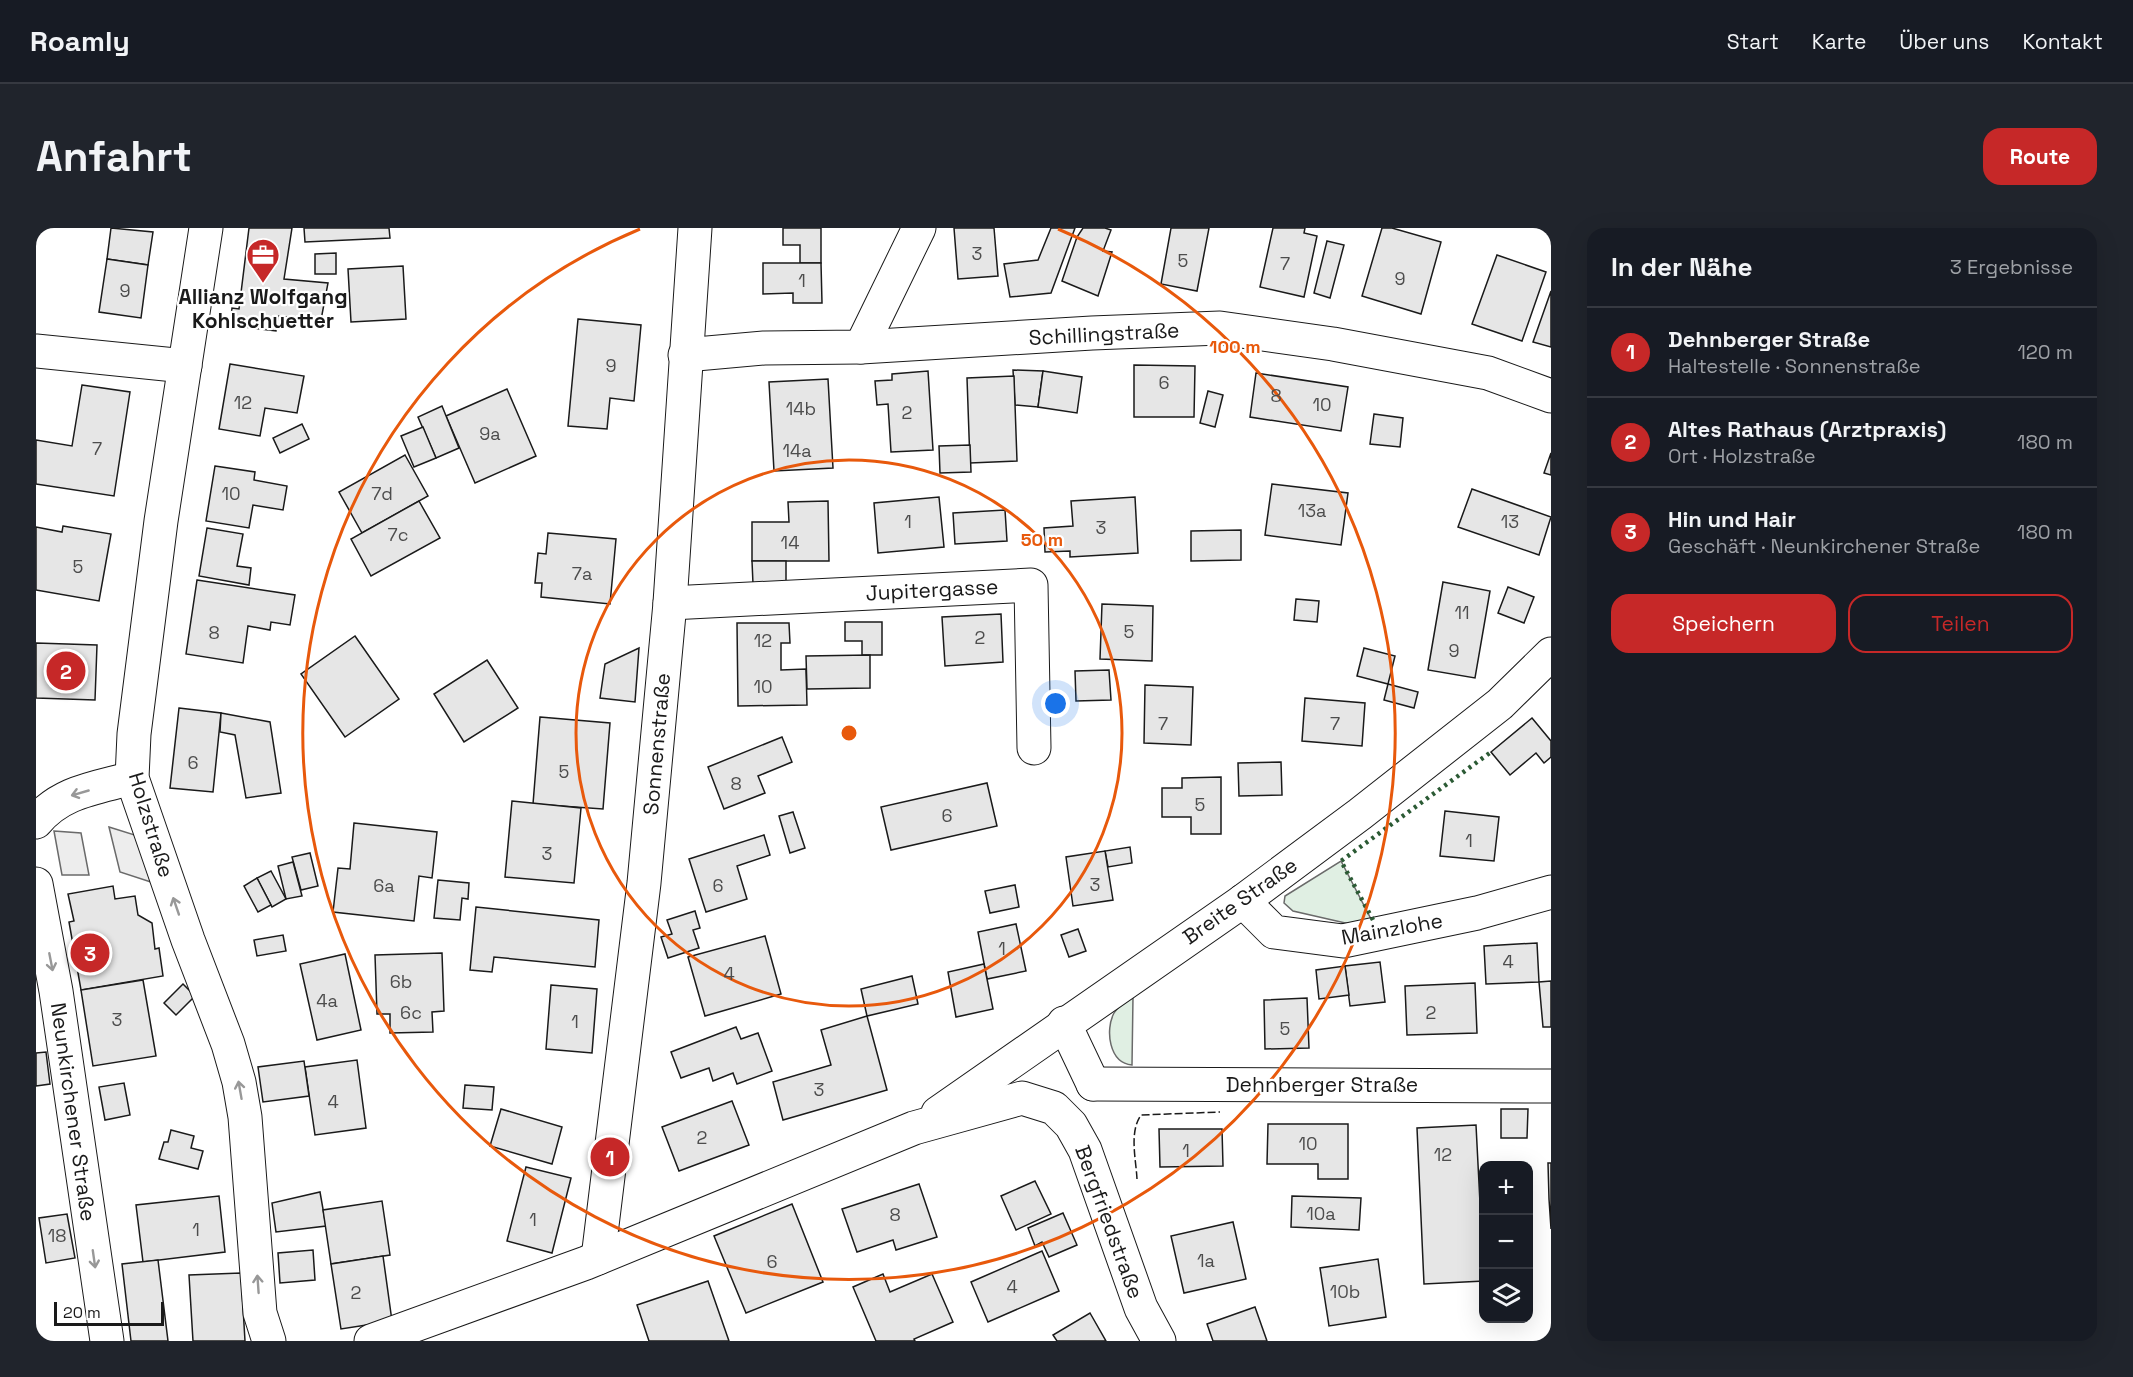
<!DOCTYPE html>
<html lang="de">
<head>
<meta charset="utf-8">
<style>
  body { margin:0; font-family:"Space Grotesk",sans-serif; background:#20242c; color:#f1f3f6 }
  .controls { position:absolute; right:18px; bottom:18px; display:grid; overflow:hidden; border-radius:12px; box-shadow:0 6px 24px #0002 }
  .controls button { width:54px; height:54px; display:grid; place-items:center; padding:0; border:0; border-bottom:2px solid #363941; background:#171b24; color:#f1f3f6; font:30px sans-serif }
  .scale { position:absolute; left:18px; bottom:15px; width:110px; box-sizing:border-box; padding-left:6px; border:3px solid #1a1a1a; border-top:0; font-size:16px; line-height:21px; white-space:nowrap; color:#1a1a1a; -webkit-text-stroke:4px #fff; paint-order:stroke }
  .you { position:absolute; left:1020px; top:476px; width:21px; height:21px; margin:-15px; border:4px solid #fff; border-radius:50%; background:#1a73e8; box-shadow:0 0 0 9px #1a73e833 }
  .badge { display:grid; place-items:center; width:39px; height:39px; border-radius:50%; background:#c62828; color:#fff; font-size:20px; font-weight:700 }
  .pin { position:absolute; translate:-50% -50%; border:3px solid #fff; box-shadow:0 2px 6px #0006 }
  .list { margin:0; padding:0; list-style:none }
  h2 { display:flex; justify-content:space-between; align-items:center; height:78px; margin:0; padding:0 24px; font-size:26px }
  h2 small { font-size:20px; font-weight:400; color:#9ea1a6 }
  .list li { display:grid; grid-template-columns:39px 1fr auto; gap:18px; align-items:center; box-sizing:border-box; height:90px; padding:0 24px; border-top:2px solid #363941 }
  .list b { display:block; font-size:22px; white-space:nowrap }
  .list p { margin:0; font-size:20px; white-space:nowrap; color:#9ea1a6 }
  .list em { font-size:20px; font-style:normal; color:#9ea1a6 }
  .actions { display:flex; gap:12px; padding:18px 24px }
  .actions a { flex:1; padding:14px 0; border:2px solid #c62828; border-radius:18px; text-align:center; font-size:21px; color:#c62828 }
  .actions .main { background:#c62828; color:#fff }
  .icon { flex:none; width:33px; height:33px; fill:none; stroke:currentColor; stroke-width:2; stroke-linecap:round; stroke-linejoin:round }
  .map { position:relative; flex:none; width:1515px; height:1113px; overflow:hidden; border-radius:18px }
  header { display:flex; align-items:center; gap:36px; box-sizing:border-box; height:84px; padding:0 30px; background:#171b24; border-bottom:2px solid #363941 }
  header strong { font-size:28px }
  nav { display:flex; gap:33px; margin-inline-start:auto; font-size:21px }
  .intro { display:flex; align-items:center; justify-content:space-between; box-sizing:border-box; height:144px; padding:0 36px }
  h1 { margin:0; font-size:42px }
  .button { padding:15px 27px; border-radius:18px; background:#c62828; color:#fff; font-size:21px; font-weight:700 }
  main { display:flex; gap:36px; padding:0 36px }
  aside { flex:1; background:#171b24; border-radius:18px; box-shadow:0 6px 24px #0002 }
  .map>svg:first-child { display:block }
</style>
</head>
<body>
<header>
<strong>Roamly</strong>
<nav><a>Start</a><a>Karte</a><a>Über uns</a><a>Kontakt</a></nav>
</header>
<div class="intro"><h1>Anfahrt</h1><a class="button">Route</a></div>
<main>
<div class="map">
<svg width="1515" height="1113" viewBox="0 0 1515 1113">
  <rect width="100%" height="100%" fill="#fff"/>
  <g fill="#e0efe3" stroke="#6a6a6a" stroke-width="1.5">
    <polygon points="1305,633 1336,693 1318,697 1257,683 1248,675 1249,668"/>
    <path d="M1097,769l-1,68c-23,-2 -27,-35 -18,-52 4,-7 13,-12 19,-16z"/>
  </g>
  <g fill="#ededed" stroke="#6a6a6a" stroke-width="1.5">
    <polygon points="73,599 102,608 121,656 84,644"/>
    <polygon points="18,603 45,605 53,647 26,647"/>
  </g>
  <g fill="#e6e6e6" stroke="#1a1a1a" stroke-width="1.5">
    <polygon points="75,0 117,4 112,37 71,31"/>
    <polygon points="213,0 256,0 248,51 292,55 285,92 242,88 240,103 194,97 196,80 203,81"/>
    <polygon points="268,0 353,0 354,10 269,14"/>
    <polygon points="747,0 785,0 785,35 764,35 764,17 747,17"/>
    <polygon points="918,0 958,0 962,48 922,51"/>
    <polygon points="1015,0 1039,0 1015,65 974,69 968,36 1002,32"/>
    <polygon points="1047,0 1069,0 1075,2 1067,23 1076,24 1062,68 1026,53 1041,9"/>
    <polygon points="1135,0 1173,0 1161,63 1125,56"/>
    <polygon points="1237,0 1269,0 1268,5 1281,8 1268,69 1224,59"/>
    <polygon points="1346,0 1356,0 1405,14 1385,86 1326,68"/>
    <polygon points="1291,13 1308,17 1294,70 1278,65"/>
    <polygon points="300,25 300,46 279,46 279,26"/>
    <polygon points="1461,27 1510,44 1486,113 1436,96"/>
    <polygon points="71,31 112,37 105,90 63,84"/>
    <polygon points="727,35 785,35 786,75 757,75 757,65 727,66"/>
    <polygon points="367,38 370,91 315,94 312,41"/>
    <polygon points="1515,63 1515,119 1497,114"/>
    <polygon points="542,91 605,97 598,173 574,170 571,201 532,198"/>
    <polygon points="194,136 268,148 261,185 229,180 224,208 183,201"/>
    <polygon points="1098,137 1159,138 1158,189 1098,189"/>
    <polygon points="977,142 1007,143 1002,179 979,177"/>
    <polygon points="892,143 897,222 855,224 852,176 841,177 839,153 856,152 856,146"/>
    <polygon points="1007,143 1046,149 1041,185 1002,179"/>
    <polygon points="1220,145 1312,159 1305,203 1214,189"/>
    <polygon points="978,148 981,233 934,235 931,150"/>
    <polygon points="792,151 797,240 738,243 733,154"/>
    <polygon points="46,157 94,164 78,268 0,256 0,212 36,218"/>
    <polygon points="471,161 500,228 439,255 410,188"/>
    <polygon points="1172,163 1187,167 1179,199 1164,195"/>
    <polygon points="406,178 423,220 400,230 382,189"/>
    <polygon points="1338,186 1367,190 1364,219 1334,216"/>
    <polygon points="266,196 273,211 244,225 237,210"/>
    <polygon points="387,199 400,230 378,239 365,208"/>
    <polygon points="934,217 935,244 904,245 903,218"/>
    <polygon points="1515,225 1515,247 1508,245"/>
    <polygon points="369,227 392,268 326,305 303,264"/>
    <polygon points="179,238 219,244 218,252 251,258 247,282 217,277 213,300 170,293"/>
    <polygon points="1236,256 1312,265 1305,317 1229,307"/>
    <polygon points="1436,261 1515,289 1503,327 1422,299"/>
    <polygon points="903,269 908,319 842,325 838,275"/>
    <polygon points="1099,269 1102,325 1034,329 1034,323 1009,324 1008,300 1037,298 1035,273"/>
    <polygon points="383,273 404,310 335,348 315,311"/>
    <polygon points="792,273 793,333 716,333 716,294 753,294 752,274"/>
    <polygon points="969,282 971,313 919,316 917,285"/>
    <polygon points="27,298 75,306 63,373 0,362 0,299 26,304"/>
    <polygon points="171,300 207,306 201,338 215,340 213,357 163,348"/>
    <polygon points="1205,302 1205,332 1155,333 1155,303"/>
    <polygon points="512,305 580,311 574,376 505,369 506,355 499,355 502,325 510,326"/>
    <polygon points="716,333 750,333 750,356 717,356"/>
    <polygon points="161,352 259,367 254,397 235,394 234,402 212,398 207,435 150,426"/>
    <polygon points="1407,354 1454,363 1439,450 1392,442"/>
    <polygon points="1472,359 1498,369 1488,395 1462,385"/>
    <polygon points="1260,371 1283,373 1281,394 1258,392"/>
    <polygon points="1066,376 1117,378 1116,433 1064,431"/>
    <polygon points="965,386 967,434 909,438 906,389"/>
    <polygon points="809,394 846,394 846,427 826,427 826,413 809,413"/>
    <polygon points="701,395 753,395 754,415 745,415 745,442 770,441 771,477 702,478"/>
    <polygon points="319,408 363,471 309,509 265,446"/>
    <polygon points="0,415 61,417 59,472 0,470"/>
    <polygon points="603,420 599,474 564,470 569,436"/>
    <polygon points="1328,420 1359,428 1352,456 1321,448"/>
    <polygon points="834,427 834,460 771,461 770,428"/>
    <polygon points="451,432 482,480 428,514 398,466"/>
    <polygon points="1073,442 1075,472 1040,473 1039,443"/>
    <polygon points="1352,456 1382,464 1378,480 1348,472"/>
    <polygon points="1109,457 1157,459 1155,517 1108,515"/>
    <polygon points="1269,470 1329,475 1326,518 1266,513"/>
    <polygon points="143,480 185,485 177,564 134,560"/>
    <polygon points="185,485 234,494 245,565 210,570 199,507 184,504"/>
    <polygon points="504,489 574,495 567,581 497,576"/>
    <polygon points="1496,490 1515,513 1515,529 1508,535 1500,525 1474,547 1455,524"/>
    <polygon points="746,509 756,534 722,548 729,565 688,581 672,539"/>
    <polygon points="1245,534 1246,567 1203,568 1202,535"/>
    <polygon points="1185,549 1185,606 1155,606 1155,589 1126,589 1126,560 1146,560 1146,550"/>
    <polygon points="951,555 961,598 855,622 845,579"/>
    <polygon points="476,573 545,580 538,655 469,649"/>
    <polygon points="1409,583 1463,589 1458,633 1404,628"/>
    <polygon points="757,584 769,620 754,625 743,588"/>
    <polygon points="318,595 401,604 396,650 383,648 378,693 297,684 302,640 314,641"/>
    <polygon points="728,607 734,627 701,638 711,671 670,684 653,631"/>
    <polygon points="1094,619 1096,635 1072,639 1069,623"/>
    <polygon points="1069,623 1077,672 1037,678 1030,629"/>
    <polygon points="274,625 282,658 265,662 256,629"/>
    <polygon points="257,634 266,668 250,671 242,638"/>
    <polygon points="235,643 250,671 236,679 221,650"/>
    <polygon points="221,650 235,677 222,684 208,658"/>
    <polygon points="402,652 433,655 432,671 426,670 424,692 398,690"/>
    <polygon points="979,657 983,679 954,685 949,663"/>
    <polygon points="77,658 79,671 99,668 102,687 116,695 119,721 123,720 127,748 45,762 33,694 38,693 32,666"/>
    <polygon points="440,679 563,692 559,739 458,729 456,744 434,742"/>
    <polygon points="659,683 664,700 657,702 663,720 632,730 625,709 636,706 631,692"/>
    <polygon points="980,696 990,743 951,751 942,704"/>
    <polygon points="1042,701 1050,723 1033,729 1025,707"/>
    <polygon points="247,707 250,723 221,728 218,712"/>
    <polygon points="729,708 745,766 669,788 652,729"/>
    <polygon points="1501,715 1503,754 1450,756 1448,718"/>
    <polygon points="406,725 408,783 396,784 397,804 354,805 354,786 341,786 339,727"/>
    <polygon points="309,726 325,802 281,812 264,736"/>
    <polygon points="1344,734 1349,774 1314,778 1309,738"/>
    <polygon points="948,736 957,781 920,789 912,744"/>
    <polygon points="1309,738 1313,767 1283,771 1280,742"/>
    <polygon points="876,748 882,776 831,788 825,761"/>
    <polygon points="107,752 120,828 57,838 45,762"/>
    <polygon points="1515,753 1515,799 1507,799 1503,754"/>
    <polygon points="1439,755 1441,805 1371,807 1369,758"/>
    <polygon points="147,756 159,768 140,787 128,775"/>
    <polygon points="515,757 561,761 556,825 510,821"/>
    <polygon points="1271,770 1273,820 1229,821 1228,772"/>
    <polygon points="831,788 851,862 747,892 737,854 795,837 785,802"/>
    <polygon points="700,799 705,811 722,805 736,843 701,856 697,845 677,853 673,840 645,850 635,824"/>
    <polygon points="10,824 14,856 0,858 0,825"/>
    <polygon points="321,832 330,900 279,907 269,839"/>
    <polygon points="268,833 273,868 227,874 222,839"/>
    <polygon points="88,855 94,887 69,892 63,859"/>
    <polygon points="429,857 458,859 456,882 427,880"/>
    <polygon points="696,873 713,917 643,943 626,899"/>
    <polygon points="465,881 526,899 516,936 454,918"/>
    <polygon points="1465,881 1492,881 1491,910 1465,910"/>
    <polygon points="1232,896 1312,896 1312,951 1282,951 1282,936 1231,936"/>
    <polygon points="1440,897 1448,1053 1388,1056 1381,900"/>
    <polygon points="1123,901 1186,901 1187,938 1124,939"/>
    <polygon points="135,902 158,908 155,920 167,923 162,941 123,931 128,914 132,914"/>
    <polygon points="1512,935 1515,935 1515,1001 1513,971"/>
    <polygon points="490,939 535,950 516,1025 471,1013"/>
    <polygon points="999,953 1015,986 980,1002 965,968"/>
    <polygon points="883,956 901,1009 860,1022 857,1012 821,1024 806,981"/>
    <polygon points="284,964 290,998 240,1004 236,975"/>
    <polygon points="183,968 189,1024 107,1034 100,977"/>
    <polygon points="1256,968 1325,970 1323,1002 1255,999"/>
    <polygon points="346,973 354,1027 295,1036 287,982"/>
    <polygon points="756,976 787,1054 710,1085 678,1008"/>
    <polygon points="1027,985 1041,1017 1013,1029 1006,1014 999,1018 992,1000"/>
    <polygon points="31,986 39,1030 10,1035 3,990"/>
    <polygon points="1197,994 1210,1051 1148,1065 1135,1008"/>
    <polygon points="277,1022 279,1052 244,1055 242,1025"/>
    <polygon points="1006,1023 1023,1063 952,1094 935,1054"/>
    <polygon points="347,1028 356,1093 305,1101 295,1036"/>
    <polygon points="1342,1031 1350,1089 1293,1098 1284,1040"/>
    <polygon points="122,1032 132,1113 95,1113 86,1036"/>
    <polygon points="205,1045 209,1113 157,1113 153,1047"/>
    <polygon points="847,1046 854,1064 896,1046 917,1094 878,1111 879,1113 840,1113 817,1059"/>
    <polygon points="672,1053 693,1113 613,1113 601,1077"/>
    <polygon points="1219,1079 1231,1113 1177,1113 1171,1096"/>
    <polygon points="1054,1085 1070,1113 1021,1113 1017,1107"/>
  </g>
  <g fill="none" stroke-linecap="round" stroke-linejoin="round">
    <g stroke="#1a1a1a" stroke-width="35">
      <g id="minor">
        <polyline points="170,0 125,293 98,506 96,550 152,712 192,816 203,854 209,889 224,1085 233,1113"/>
        <polyline points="825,119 883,0"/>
        <polyline points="0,123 149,138"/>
        <polyline points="649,127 728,120 825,119 1056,105 1184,100 1297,116 1452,145 1515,168"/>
        <polyline points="634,375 995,357 998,520"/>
        <path d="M0,594c25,-31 61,-34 96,-44"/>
        <polyline points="0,656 20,763 71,1113"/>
        <polyline points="1207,673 1238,704 1307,713 1441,685 1515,664"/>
        <polyline points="1028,795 1057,856"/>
        <polyline points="1057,856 1515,858"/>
        <polyline points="902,885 1207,673 1324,586 1464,476 1515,426"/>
        <polyline points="562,1030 608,655 634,375 659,0"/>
        <polyline points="335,1113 550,1035 878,900 986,870 1018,880 1035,897 1049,922 1105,1080 1123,1113"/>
      </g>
    </g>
    <use href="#minor" stroke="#fff" stroke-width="33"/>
    <polyline stroke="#2b5a34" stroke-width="4.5" stroke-dasharray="3 4.5" stroke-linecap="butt" points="1337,692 1305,633 1455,524"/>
    <path stroke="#1a1a1a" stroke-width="1.5" stroke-dasharray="8 3" stroke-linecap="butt" d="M1101,951c-1,-20 -8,-47 4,-64l79,-3"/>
  </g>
  <defs><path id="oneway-shaft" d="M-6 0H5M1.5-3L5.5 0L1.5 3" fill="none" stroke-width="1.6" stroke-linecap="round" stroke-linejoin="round" transform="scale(1.5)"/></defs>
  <g stroke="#989898">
    <use href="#oneway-shaft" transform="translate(44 565) rotate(164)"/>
    <use href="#oneway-shaft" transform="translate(140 678) rotate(-109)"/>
    <use href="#oneway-shaft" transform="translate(15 734) rotate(79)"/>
    <use href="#oneway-shaft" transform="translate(204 862) rotate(-100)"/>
    <use href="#oneway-shaft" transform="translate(58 1031) rotate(82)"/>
    <use href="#oneway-shaft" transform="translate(222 1056) rotate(-94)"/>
  </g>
  <g fill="none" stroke="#e8590c" stroke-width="3">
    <circle cx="813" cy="505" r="273"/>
    <path d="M1022 1A546 546 0 1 1 604 1"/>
  </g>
  <defs>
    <g id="office-pin" transform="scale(1.725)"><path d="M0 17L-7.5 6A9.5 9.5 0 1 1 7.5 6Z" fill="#c62828" stroke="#fff"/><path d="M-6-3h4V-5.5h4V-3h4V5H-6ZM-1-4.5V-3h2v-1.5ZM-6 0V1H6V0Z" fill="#fff"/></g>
  </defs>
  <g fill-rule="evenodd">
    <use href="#office-pin" x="227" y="27"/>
  </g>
  <g text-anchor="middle" stroke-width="4.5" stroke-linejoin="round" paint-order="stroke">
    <g font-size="18" fill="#4d4d4d">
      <text x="941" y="32">3</text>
      <text x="1147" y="39">5</text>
      <text x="1249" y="42">7</text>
      <text x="1364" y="57">9</text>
      <text x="766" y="59">1</text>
      <text x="89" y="69">9</text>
      <text x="575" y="144">9</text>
      <text x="1128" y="161">6</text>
      <text x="1240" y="174">8</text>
      <text x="207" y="181">12</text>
      <text x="1286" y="183">10</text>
      <text x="765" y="187">14b</text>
      <text x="871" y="191">2</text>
      <text x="454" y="212">9a</text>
      <text x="61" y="227">7</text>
      <text x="761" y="229">14a</text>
      <text x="195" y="272">10</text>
      <text x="346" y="272">7d</text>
      <text x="1276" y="289">13a</text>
      <text x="872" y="300">1</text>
      <text x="1474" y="300">13</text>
      <text x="1065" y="306">3</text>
      <text x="362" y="313">7c</text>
      <text x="754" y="321">14</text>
      <text x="42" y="345">5</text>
      <text x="546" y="352">7a</text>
      <text x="1426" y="391">11</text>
      <text x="1093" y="410">5</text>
      <text x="178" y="411">8</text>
      <text x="944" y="416">2</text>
      <text x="727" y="419">12</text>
      <text x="1418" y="429">9</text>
      <text x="727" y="465">10</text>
      <text x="1127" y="502">7</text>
      <text x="1299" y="502">7</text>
      <text x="157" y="541">6</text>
      <text x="528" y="550">5</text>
      <text x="700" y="562">8</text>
      <text x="1164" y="583">5</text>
      <text x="911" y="594">6</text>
      <text x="1433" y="619">1</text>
      <text x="511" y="632">3</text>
      <text x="1059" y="663">3</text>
      <text x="348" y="664">6a</text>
      <text x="682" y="664">6</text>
      <text x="966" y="727">1</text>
      <text x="1472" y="740">4</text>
      <text x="693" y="752">4</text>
      <text x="365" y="760">6b</text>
      <text x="291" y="779">4a</text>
      <text x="375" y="791">6c</text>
      <text x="1395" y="791">2</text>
      <text x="81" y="798">3</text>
      <text x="539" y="800">1</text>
      <text x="1249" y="807">5</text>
      <text x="783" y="868">3</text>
      <text x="297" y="880">4</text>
      <text x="666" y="916">2</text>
      <text x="1272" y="922">10</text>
      <text x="1150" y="929">1</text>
      <text x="1407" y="933">12</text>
      <text x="1285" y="992">10a</text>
      <text x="859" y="993">8</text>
      <text x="497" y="998">1</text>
      <text x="160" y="1008">1</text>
      <text x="21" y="1014">18</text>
      <text x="1170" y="1039">1a</text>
      <text x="736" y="1040">6</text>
      <text x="976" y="1065">4</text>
      <text x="1309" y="1070">10b</text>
      <text x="320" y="1071">2</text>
    </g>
    <g font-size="21" font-weight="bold" fill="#1a1a1a" stroke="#fff">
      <text x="227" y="76">Allianz Wolfgang<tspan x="227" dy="24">Kohlschuetter</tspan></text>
    </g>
    <g font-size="21" fill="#1a1a1a" stroke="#fff">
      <text transform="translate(1068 106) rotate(-3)" y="7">Schillingstraße</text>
      <text transform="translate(896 362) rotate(-3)" y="7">Jupitergasse</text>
      <text transform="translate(621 516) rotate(-85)" y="7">Sonnenstraße</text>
      <text transform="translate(115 597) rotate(73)" y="7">Holzstraße</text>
      <text transform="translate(1204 673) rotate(-35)" y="7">Breite Straße</text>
      <text transform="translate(1356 701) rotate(-10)" y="7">Mainzlohe</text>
      <text x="1286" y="864">Dehnberger Straße</text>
      <text transform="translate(37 884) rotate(82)" y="7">Neunkirchener Straße</text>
      <text transform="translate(1073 994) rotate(70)" y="7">Bergfriedstraße</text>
    </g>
  </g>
  <circle cx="813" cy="505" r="9" fill="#e8590c" stroke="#fff" stroke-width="3"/>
  <g font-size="18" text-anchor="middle" font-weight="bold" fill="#e8590c" stroke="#fff" stroke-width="4.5" stroke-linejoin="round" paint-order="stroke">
    <text x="1199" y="125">100 m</text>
    <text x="1006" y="318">50 m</text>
  </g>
</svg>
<div class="controls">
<button>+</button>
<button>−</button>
<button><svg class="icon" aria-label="layers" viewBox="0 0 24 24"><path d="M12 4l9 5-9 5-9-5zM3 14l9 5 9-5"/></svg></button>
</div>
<div class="scale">20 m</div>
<div class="you"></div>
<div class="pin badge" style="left:574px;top:929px">1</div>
<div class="pin badge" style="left:30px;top:443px">2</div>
<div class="pin badge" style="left:54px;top:725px">3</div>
</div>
<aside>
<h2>In der Nähe<small>3 Ergebnisse</small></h2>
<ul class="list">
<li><span class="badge">1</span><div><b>Dehnberger Straße</b><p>Haltestelle · Sonnenstraße</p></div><em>120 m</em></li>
<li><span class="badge">2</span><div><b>Altes Rathaus (Arztpraxis)</b><p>Ort · Holzstraße</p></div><em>180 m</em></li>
<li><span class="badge">3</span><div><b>Hin und Hair</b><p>Geschäft · Neunkirchener Straße</p></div><em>180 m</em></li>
</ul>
<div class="actions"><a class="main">Speichern</a><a>Teilen</a></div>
</aside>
</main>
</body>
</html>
